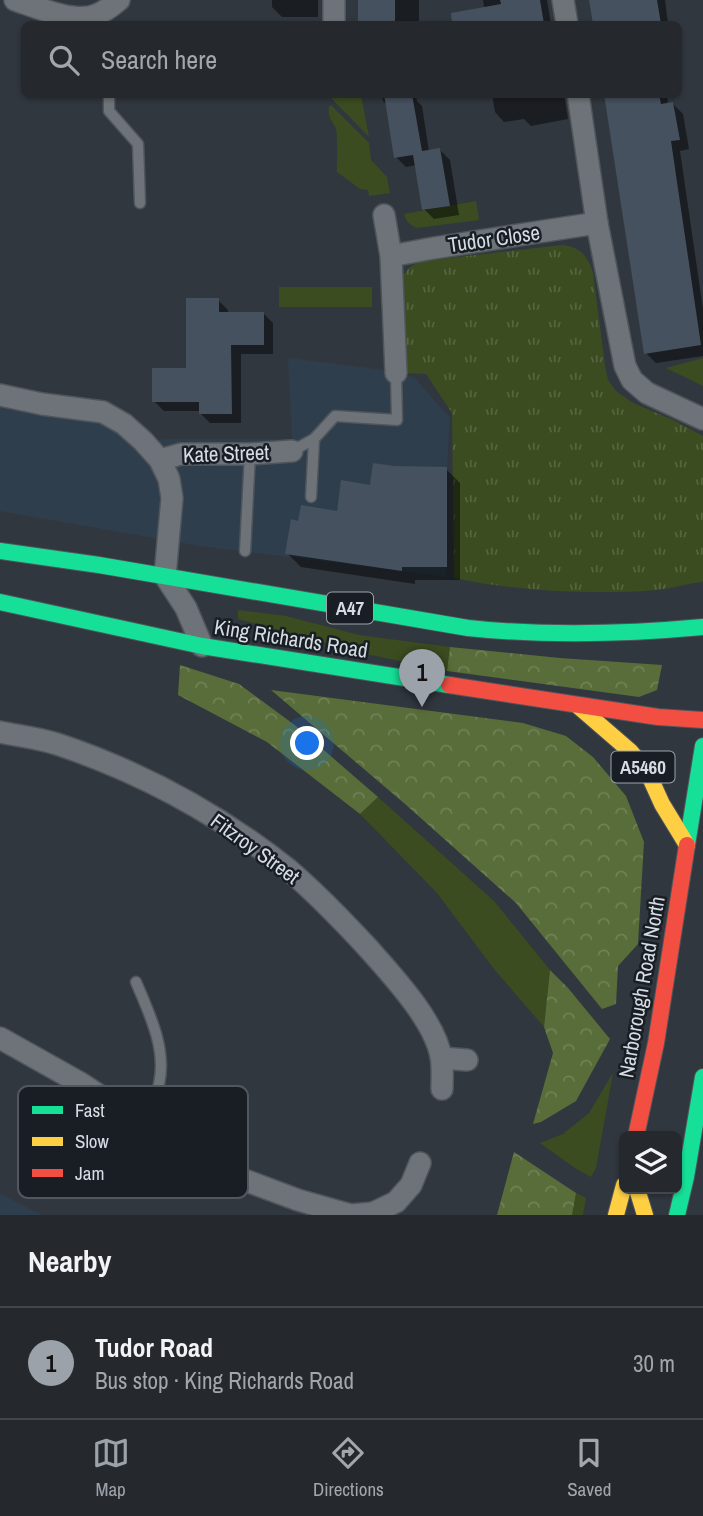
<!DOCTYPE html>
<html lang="en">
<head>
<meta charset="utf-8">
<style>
  body { margin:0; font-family:"Archivo Narrow",sans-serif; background:#2d3136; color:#f1f3f6 }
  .controls { position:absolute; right:21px; bottom:21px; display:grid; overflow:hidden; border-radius:10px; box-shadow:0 2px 5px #0004 }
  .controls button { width:63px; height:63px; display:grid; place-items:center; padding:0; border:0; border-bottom:2px solid #42454a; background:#25292e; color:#f1f3f6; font:35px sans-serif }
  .you { position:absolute; left:308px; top:744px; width:24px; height:24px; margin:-18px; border:5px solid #fff; border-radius:50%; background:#1a73e8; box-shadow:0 0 0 10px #1a73e833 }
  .badge { display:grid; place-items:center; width:46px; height:46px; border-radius:50%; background:#9ca2a9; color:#111; font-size:23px; font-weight:700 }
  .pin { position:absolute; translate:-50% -58px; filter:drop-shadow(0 2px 4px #0008) }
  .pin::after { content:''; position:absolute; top:37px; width:24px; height:21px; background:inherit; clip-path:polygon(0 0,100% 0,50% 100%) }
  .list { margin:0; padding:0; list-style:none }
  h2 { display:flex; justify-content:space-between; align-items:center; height:91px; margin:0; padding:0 28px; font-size:30px }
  h2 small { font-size:23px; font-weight:400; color:#a3a6aa }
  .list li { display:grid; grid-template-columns:46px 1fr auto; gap:21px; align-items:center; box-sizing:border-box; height:112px; padding:0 28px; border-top:2px solid #42454a }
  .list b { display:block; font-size:26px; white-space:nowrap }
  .list p { margin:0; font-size:23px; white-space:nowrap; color:#a3a6aa }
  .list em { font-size:23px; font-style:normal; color:#a3a6aa }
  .icon { flex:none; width:38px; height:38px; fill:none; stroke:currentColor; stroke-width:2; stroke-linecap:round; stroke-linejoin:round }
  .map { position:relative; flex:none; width:703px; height:1215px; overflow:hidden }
  .search { position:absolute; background:#25292e; box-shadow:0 2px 5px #0004; left:21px; right:21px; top:21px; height:77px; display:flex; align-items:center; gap:18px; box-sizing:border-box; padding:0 24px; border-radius:10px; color:#a3a6aa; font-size:26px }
  .sheet { height:203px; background:#25292e }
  nav { display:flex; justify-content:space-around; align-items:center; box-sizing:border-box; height:98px; border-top:2px solid #42454a; background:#25292e; font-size:19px; color:#a3a6aa }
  nav a { display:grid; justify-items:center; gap:4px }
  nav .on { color:#9ca2a9 }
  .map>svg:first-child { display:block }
</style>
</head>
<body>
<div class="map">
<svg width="703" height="1215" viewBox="0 0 703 1215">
  <defs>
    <pattern id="forest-crowns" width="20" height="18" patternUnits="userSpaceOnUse" patternTransform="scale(1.75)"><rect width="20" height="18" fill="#586d39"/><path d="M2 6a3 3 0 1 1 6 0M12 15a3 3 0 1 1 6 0" fill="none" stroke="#6f8156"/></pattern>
    <pattern id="park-tufts" width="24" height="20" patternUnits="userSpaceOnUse" patternTransform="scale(1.75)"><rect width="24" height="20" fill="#3b4c20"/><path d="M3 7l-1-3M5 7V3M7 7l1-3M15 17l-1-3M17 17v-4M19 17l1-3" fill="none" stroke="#566540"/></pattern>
  </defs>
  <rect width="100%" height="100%" fill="#31373e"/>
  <g fill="#2f3e4d">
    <polygon points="288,358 384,370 414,377 450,418 447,467 446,577 200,546 0,511 0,396 88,411 143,441 169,439 292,439"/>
    <polygon points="0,1194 42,1215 0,1215"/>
  </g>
  <g fill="#3b4c20">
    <polygon points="331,95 361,95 369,137 331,98"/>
    <path d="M331,105l38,38 2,17 16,17 3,16 -21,3 -1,-6 -8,-1 -23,-17c0,-10 1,-35 -1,-43 -3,-8 -9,-11 -7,-22z"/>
    <path d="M476,201l3,19 -62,8c-7,-3 -11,-6 -13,-14z"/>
    <rect x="279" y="287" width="93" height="20"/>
    <polygon points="703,358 703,386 666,368"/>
    <polygon points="238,610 286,616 359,635 450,647 447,671 366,654 238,619"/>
    <polygon points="378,797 494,901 550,970 544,1027 494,969 437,893 360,814"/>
    <polygon points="613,1073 596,1168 591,1177 575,1168 540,1143 563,1134 589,1113"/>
    <polygon points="576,1193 586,1198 583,1215 572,1215"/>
  </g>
  <g fill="url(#forest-crowns)">
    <polygon points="450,647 560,658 662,665 657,690 639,697 447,671"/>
    <polygon points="180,665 239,684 296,726 378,797 360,814 267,742 178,695"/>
    <polygon points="271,690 523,723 566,736 593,757 626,796 644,842 638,944 618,966 616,1004 602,1009 516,903 405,804"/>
    <polygon points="550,970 568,988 610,1039 576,1101 541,1122 533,1124 553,1053 544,1027"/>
    <polygon points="514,1152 576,1193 572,1215 497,1215"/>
  </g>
  <path fill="url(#park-tufts)" d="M562,245c18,2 26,11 31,28l12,93 3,14 8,11 17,12 40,17 30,16v145l-1,1c-11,1 -22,4 -32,6 -23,4 -47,4 -71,4 -49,0 -97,-4 -145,-14l-2,-165 -26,-39 -20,-1 -2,-98c5,-8 10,-12 19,-14z"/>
  <g fill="#0007">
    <polygon points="272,0 318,0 318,17 282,17 272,7"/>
    <rect x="359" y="0" width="60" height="24"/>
    <polygon points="483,0 547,0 551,24 487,24"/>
    <polygon points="591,0 665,0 668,24 595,24"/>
    <polygon points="381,94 416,94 417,101 422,106 429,152 440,150 450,160 459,215 434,219 424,209 417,165 406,167 396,157 388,106 383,101"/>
    <polygon points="492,94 564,94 568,119 531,126 524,119 504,122 495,112"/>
    <polygon points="606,94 667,94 668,104 673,104 683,114 689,149 680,151 703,309 703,356 656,363 646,353"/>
    <polygon points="218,300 228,310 228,313 263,313 273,323 273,354 241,354 241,423 210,423 200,413 200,411 164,411 154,401 188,369"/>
    <polygon points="446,469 460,483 460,580 415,580 415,584 301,567 287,553 300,523 338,513 371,487"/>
  </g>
  <g fill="#45515e">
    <rect x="358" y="0" width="37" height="24"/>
    <polygon points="500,0 540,0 544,24 452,24 451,13 501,4"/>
    <polygon points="589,0 657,0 661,24 593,24"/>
    <polygon points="384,94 412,94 422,151 440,148 450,206 422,210 413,155 394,158"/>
    <polygon points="604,94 659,94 661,104 673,102 680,140 671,141 701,345 644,354"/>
    <polygon points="186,298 219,298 219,312 264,312 264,345 231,345 232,414 199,414 199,402 152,402 152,368 186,368"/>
    <polygon points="373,463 394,466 447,467 447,567 402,567 402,571 285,554 291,519 298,521 301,505 337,511 341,480 370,485"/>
  </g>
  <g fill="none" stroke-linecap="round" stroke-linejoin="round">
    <g stroke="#4f555a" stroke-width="13">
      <g id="lane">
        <polyline points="109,94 109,111 138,144 140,203"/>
        <polyline points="292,451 314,439 335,416 397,420 396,373"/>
        <polyline points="311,497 314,439"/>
        <polyline points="245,551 250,454"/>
        <path d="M136,982c13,31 31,67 23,102 -3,14 -10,28 -15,42"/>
      </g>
    </g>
    <g stroke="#4f555a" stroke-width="24">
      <g id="street">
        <path d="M15,0c21,7 60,24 81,15 8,-3 16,-9 23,-15"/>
        <polyline points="334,0 334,24"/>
        <polyline points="563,0 567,24"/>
        <polyline points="578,94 597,223 625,366 632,380 647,393 703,419"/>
        <polyline points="384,215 391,256"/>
        <polyline points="396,373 391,256 434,248 597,223"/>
        <polyline points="0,395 42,404 103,412 124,424 143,441 160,460 181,454 250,454 292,451"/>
        <polyline points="160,460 169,479 172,498 165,576 186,608 202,646"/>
        <path d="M0,732c19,4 39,6 57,12 84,28 163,71 232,126 28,24 54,51 79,78 24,27 67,73 73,109 2,10 1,21 1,32"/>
        <polyline points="0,1038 82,1084 183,1151 231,1175 298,1200 351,1215 373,1213 396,1202 411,1185 420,1163"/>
        <polyline points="442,1058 467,1060"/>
      </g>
    </g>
    <g stroke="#4f555a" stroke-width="18">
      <g id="fast">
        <path d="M0,551l99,14 369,63c76,8 159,6 235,-1"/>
        <polyline points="0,602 202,646 449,685"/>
        <polyline points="687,845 703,746"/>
        <polyline points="677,1215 686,1177 703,1077"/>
      </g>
    </g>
    <g stroke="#4f555a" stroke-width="18">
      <g id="slow">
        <polyline points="578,706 630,751 647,771 662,804 687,845"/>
        <polyline points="637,1189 645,1215"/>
        <polyline points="616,1215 624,1185"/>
      </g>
    </g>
    <g stroke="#4f555a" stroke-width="18">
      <g id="jam">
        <polyline points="449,685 658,717 703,720"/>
        <polyline points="636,1136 656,1043 687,845"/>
      </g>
    </g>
    <use href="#lane" stroke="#6d7378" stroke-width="10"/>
    <use href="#street" stroke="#6d7378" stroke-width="21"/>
    <use href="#fast" stroke="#16e098" stroke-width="16"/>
    <use href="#slow" stroke="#ffcf43" stroke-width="16"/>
    <use href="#jam" stroke="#f24e42" stroke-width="16"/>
  </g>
  <g text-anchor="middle" stroke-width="5" stroke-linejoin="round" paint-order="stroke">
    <g fill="#191e24" stroke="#9da3aa" stroke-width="2">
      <rect x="327" y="592.5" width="46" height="31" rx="5"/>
      <rect x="611.5" y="751.5" width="63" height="31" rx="5"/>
    </g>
    <g font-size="19" font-weight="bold" fill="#d5dce3">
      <text x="350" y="615">A47</text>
      <text x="643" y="774">A5460</text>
    </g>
    <g font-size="21" fill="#d5dce3" stroke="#191e24">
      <text transform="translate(494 239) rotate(-8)" y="7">Tudor Close</text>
      <text transform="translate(226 454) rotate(-2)" y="7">Kate Street</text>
      <text transform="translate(291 639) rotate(9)" y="7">King Richards Road</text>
      <text transform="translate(255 849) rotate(36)" y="7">Fitzroy Street</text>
      <text transform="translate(642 987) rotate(-80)" y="7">Narborough Road North</text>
    </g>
  </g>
  <rect x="18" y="1086" width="230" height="112" rx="10" fill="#191e24" stroke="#51575d" stroke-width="2"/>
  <rect x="32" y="1106" width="31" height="8" fill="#16e098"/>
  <rect x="32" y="1137" width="31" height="9" fill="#ffcf43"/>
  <rect x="32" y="1169" width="31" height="8" fill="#f24e42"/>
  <g font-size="19" fill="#d5dce3">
    <text x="75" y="1117">Fast</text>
    <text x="75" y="1148">Slow</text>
    <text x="75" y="1180">Jam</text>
  </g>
</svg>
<div class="controls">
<button><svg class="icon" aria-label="layers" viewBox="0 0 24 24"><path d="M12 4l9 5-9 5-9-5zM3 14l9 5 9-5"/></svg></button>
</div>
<div class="you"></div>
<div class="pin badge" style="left:422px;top:707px">1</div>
<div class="search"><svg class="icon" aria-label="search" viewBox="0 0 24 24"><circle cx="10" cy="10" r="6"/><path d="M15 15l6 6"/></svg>Search here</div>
</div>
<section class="sheet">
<h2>Nearby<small></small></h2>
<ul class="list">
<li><span class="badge">1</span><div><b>Tudor Road</b><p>Bus stop · King Richards Road</p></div><em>30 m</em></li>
</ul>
</section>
<nav>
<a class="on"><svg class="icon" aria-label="map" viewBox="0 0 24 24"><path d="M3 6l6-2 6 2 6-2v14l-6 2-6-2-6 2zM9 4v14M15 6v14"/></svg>Map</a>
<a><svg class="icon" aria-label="directions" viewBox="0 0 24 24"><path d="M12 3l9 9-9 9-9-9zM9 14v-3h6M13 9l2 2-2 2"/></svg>Directions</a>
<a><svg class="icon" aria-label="saved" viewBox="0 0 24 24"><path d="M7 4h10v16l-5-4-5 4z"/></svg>Saved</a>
</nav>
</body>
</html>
